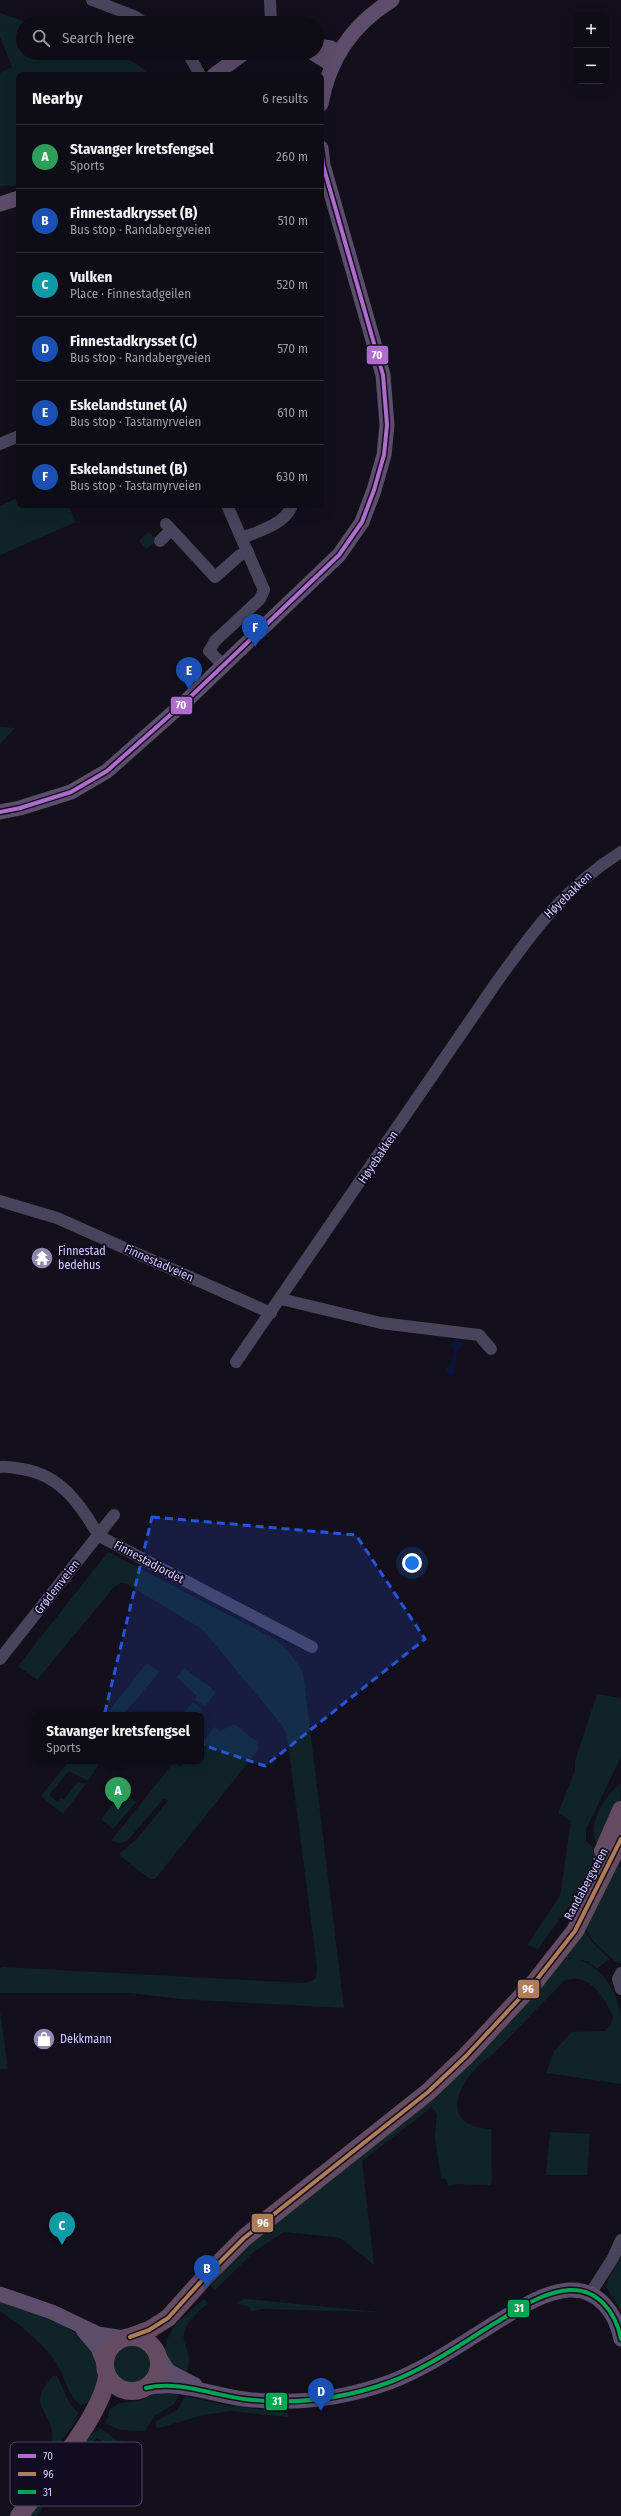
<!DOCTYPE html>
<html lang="en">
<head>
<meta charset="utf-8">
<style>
  body { margin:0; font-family:"Fira Sans Condensed",sans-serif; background:#1c1a22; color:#f1f3f6 }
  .controls { position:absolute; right:12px; top:12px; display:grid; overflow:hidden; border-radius:8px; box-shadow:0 4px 16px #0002 }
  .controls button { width:36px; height:36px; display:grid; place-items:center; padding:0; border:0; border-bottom:1px solid #2e2c34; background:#0e0c14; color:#f1f3f6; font:20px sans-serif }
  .you { position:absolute; left:412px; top:1563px; width:14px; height:14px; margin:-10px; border:3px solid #fff; border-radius:50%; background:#1a73e8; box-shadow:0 0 0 6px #1a73e833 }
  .badge { display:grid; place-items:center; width:26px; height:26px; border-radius:50%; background:#0b8043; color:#fff; font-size:13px; font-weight:700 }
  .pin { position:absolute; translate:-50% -33px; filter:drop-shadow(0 1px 2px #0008) }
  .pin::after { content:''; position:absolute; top:21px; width:14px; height:12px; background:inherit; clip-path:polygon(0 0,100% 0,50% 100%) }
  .popup { position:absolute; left:32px; top:1712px; width:172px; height:52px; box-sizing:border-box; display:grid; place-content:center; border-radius:8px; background:#0e0c14; filter:drop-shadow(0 1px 3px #0005); font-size:13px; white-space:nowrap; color:#9b9ba0 }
  .popup b { font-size:15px; color:#f1f3f6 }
  .popup::after { content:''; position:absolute; left:50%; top:100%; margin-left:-8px; border:8px solid transparent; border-top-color:#0e0c14 }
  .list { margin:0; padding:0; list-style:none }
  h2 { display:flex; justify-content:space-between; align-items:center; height:52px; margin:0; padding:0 16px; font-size:17px }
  h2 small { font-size:13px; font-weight:400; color:#9b9ba0 }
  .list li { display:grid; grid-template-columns:26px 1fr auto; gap:12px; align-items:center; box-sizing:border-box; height:64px; padding:0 16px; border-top:1px solid #2e2c34 }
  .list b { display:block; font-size:15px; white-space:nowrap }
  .list p { margin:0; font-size:13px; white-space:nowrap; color:#9b9ba0 }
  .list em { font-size:13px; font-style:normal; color:#9b9ba0 }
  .icon { flex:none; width:22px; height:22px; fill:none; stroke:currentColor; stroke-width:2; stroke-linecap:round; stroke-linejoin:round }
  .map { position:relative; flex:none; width:621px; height:2516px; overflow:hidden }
  .search { position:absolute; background:#0e0c14; box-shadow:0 4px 16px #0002; left:16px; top:16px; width:308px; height:44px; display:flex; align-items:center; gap:10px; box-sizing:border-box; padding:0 14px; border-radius:22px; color:#9b9ba0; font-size:15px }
  .panel { position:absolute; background:#0e0c14; box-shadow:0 4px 16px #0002; left:16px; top:72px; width:308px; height:436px; border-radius:8px }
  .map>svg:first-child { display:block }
</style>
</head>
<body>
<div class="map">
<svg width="621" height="2516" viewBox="0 0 621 2516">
  <rect width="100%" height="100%" fill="#13101b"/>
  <g fill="#102427">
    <path d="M0,13l28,10h-5v30c33,0 106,-9 125,22h-129v110l-19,1v-113l12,-6 -12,-30z"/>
    <polygon points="19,497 19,505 68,505 76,522 0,555 0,506"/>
    <polygon points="148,532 158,540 146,549 139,541"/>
    <polygon points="0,727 15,728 0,744"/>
    <polygon points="108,1552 273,1638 289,1652 303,1672 344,2008 181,1999 130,1993 0,1993 0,1968 3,1967 302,1983 310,1982 316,1978 317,1966 287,1735 282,1725 202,1629 127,1584 121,1583 114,1587 37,1680 18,1666"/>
    <polygon points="147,1663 159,1672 123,1715 111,1715 108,1712"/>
    <polygon points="184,1668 216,1692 205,1706 195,1700 197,1696 177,1677"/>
    <polygon points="597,1694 621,1698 621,1757 586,1829 586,1841 598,1852 578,1893 538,1949 527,1945 560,1896 571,1821 558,1813 575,1771 575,1761"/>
    <polygon points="193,1702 202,1710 199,1715 189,1712 188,1715 182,1715"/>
    <polygon points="234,1724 256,1741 259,1749 155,1879 150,1879 120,1856 120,1853 136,1840 168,1801 164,1798 128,1840 122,1843 111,1841 174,1762 181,1767 182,1765 177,1761 201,1761 201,1744 214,1727 220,1731"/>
    <polygon points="69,1761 101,1761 88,1781 69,1771 49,1795 58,1802 61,1798 63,1800 78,1782 86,1784 63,1814 41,1796"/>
    <path d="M621,1784l-1,22 -22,38c-14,-15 8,-52 23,-60z"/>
    <polygon points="123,1791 136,1802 113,1829 101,1819"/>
    <polygon points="618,1861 621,1868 621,1962 617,1963 593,1941 585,1927"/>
    <polygon points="583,1928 592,1942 609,1959 597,1969 587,1961 563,1957"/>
    <path d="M576,1958c26,9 40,31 45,57v116v-47l-75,-11 8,-22 18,-19 33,-1 6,-6 2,-8c-8,-20 -25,-46 -49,-36l-71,73c-31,20 -61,72 -2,75l1,53 -2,3 -33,-1 -9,2 -2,-7 -5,-1 -6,-41 2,-23 -5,-7 -70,54 12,104 -32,-26 -7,-2 -51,-5 -28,18 -41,40 -5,-4 8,-12 341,-314z"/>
    <polygon points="0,2011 8,2069 0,2069"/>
    <polygon points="550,2132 590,2134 587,2175 546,2175"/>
    <polygon points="621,2258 621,2311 606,2287 608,2279"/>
    <path d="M204,2299l4,4c-12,11 -29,23 -23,41 4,11 5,16 2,28l-14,-7 -7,-13v-11l10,-17z"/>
    <polygon points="245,2299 379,2312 261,2309 251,2312 250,2307 236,2303"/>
    <path d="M0,2300c32,12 104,31 98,76 -1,8 -4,16 -6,24l-10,6c-16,-11 -17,-33 -29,-48 -14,-18 -34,-34 -53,-47z"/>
    <circle cx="132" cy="2364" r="19"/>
    <path d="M53,2376h4l13,28 8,9 -4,11 -28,39c2,-10 8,-21 6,-31 -4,-26 -25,-26 1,-56z"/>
    <polygon points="158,2392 179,2395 174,2404 154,2416 145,2431 120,2430 105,2423 109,2416 108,2411 119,2403 140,2401"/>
    <polygon points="185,2396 225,2405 288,2413 288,2417 231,2411 203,2415 159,2428 156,2427 156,2421 177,2410"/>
    <path d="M101,2428l15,12 23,4c-16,10 -27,3 -42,-6l-25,28 -35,50h-11l64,-80z"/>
  </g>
  <polygon fill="#091539" points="455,1338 461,1341 463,1345 457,1352 455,1373 450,1376 445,1372 446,1369 451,1363 454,1352 451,1345"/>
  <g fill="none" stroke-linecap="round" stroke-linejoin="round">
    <g stroke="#48445c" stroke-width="12">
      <polyline points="92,0 134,16 145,23"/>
      <polyline points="270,0 271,23"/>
      <polyline points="188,53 200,75"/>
      <polyline points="0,444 19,436"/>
      <polyline points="166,524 215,577 240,555 248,552"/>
      <path d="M242,538c17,-7 44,-14 50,-33"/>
      <polyline points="160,541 171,530"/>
      <polyline points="223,665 209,651 215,641 260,599 264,590 227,505"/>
      <polyline points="0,1201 57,1218 271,1313"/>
      <polyline points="281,1299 381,1323 479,1335 491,1349"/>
      <path d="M236,1362l260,-379c37,-52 69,-96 125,-131"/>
      <path d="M0,1467c7,-1 15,1 22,2 39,6 58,35 77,67l213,111"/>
      <polyline points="0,1659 114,1515"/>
      <polyline points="621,1973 618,1979 621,1989"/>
      <polyline points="590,2294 613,2258 621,2240"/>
    </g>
    <g stroke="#5d4d6d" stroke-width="15">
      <polyline points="317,46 331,48 338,52"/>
      <polyline points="313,53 332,65"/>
      <polyline points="214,75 244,53"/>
      <path d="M321,104c8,-46 32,-80 71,-104"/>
      <polyline points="0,204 19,198"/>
      <polyline points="0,812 20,808 71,792 107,771 186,701 339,555 362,522 374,490 384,455 387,425 383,375 323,165 321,148"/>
      <polyline points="0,2294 52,2312 98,2334 124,2338"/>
      <polyline points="83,2330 98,2348 104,2363"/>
      <polyline points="157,2353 168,2371 195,2385"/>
      <path d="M146,2388c31,-8 67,7 98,11 49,6 99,0 146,-17 37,-14 71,-38 105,-59 22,-13 47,-31 74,-33 29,-2 47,23 52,49"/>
    </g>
    <g stroke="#644b62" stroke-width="18">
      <polyline points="603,1851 621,1810"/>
      <circle cx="132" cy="2364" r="27"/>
      <polyline points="130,2337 149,2330 168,2318 205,2277 244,2238 428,2092 466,2056 534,1983 575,1931 621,1839"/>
      <path d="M19,2516c26,-35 83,-100 88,-140"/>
    </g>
    <g stroke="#110c1f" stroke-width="7">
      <polyline id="bus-1" points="0,812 20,808 71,792 107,771 186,701 339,555 362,522 374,490 384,455 387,425 383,375 323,165 321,148"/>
    </g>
    <g stroke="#110c1f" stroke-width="7">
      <polyline id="bus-2" points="130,2337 149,2330 168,2318 205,2277 244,2238 428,2092 466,2056 534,1983 575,1931 621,1839"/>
    </g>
    <g stroke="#110c1f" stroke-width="7">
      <path id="bus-3" d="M146,2388c31,-8 67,7 98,11 49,6 99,0 146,-17 37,-14 71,-38 105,-59 22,-13 47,-31 74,-33 29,-2 47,23 52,49"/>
    </g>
    <use href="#bus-1" stroke="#b06ccc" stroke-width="4"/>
    <use href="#bus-2" stroke="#b07c57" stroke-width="4"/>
    <use href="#bus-3" stroke="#00a651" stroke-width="4"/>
  </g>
  <path fill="#2654da" fill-opacity="0.2" stroke="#2654da" stroke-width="3" stroke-dasharray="8 5" stroke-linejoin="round" d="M152,1517l204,18 69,104 -160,127 -160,-54z"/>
  <defs>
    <g id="temple-disc" transform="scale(1.15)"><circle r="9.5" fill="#9088af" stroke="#110c1f"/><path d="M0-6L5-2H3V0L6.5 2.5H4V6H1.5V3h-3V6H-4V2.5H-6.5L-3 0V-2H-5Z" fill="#fff"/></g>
    <g id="shop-disc" transform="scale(1.15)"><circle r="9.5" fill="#9088af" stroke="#110c1f"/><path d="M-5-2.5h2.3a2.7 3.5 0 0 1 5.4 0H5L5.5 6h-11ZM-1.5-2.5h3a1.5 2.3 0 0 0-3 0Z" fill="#fff"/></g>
  </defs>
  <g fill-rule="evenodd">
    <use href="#temple-disc" x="42" y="1258"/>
    <use href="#shop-disc" x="44" y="2039"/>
  </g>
  <g text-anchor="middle" stroke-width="3.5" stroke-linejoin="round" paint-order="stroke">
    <g font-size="12" fill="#d4c9ff" stroke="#110c1f">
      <text transform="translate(568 895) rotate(-44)" y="4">Høyebakken</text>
      <text transform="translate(378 1157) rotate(-56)" y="4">Høyebakken</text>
      <text transform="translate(159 1263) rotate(24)" y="4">Finnestadveien</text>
      <text transform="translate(149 1562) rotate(28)" y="4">Finnestadjordet</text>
      <text transform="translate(57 1587) rotate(-52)" y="4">Grødemveien</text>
      <text transform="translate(586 1884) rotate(-62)" y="4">Randabergveien</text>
    </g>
    <g font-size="12" fill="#d4c9ff" stroke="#110c1f" text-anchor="start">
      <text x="58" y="1255">Finnestad<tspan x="58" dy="14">bedehus</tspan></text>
      <text x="60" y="2043">Dekkmann</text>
    </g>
  </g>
  <rect x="10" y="2442" width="132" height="64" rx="6" fill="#110c1f" stroke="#4c4562" stroke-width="1"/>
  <rect x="18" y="2454" width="18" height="4" fill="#b06ccc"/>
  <rect x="18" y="2472" width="18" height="4" fill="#b07c57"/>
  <rect x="18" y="2490" width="18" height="4" fill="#00a651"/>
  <g font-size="11" fill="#d4c9ff">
    <text x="43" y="2460">70</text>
    <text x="43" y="2478">96</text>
    <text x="43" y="2496">31</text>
  </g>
  <g stroke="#110c1f" stroke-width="1.5">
    <rect x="366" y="345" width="23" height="20" rx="4" fill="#b06ccc"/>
    <rect x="170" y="696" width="23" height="19" rx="4" fill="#b06ccc"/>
    <rect x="517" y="1979" width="23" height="20" rx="4" fill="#b07c57"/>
    <rect x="251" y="2213" width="23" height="20" rx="4" fill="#b07c57"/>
    <rect x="507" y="2299" width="23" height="19" rx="4" fill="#00a651"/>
    <rect x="265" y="2392" width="23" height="19" rx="4" fill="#00a651"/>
  </g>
  <g font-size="11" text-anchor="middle" font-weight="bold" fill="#fff">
    <text x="377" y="359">70</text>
    <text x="181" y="709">70</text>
    <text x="528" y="1993">96</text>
    <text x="263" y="2227">96</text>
    <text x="519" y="2312">31</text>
    <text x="277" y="2405">31</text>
  </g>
</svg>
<div class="controls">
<button>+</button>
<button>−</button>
</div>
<div class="you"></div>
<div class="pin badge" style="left:118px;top:1810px;background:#2e9e5b">A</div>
<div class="popup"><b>Stavanger kretsfengsel</b>Sports</div>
<div class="pin badge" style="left:207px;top:2288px;background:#1a4fb4">B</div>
<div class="pin badge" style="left:62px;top:2245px;background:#0f9aa8">C</div>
<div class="pin badge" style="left:321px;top:2411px;background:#1a4fb4">D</div>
<div class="pin badge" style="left:189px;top:690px;background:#1a4fb4">E</div>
<div class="pin badge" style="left:255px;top:647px;background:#1a4fb4">F</div>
<div class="search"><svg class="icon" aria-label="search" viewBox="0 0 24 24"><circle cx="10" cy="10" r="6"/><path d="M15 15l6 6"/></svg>Search here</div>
<section class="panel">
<h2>Nearby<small>6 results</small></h2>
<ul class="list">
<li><span class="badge" style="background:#2e9e5b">A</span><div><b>Stavanger kretsfengsel</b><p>Sports</p></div><em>260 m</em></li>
<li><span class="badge" style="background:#1a4fb4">B</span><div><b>Finnestadkrysset (B)</b><p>Bus stop · Randabergveien</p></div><em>510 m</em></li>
<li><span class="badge" style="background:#0f9aa8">C</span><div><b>Vulken</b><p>Place · Finnestadgeilen</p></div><em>520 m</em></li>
<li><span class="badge" style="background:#1a4fb4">D</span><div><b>Finnestadkrysset (C)</b><p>Bus stop · Randabergveien</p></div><em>570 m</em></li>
<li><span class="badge" style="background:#1a4fb4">E</span><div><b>Eskelandstunet (A)</b><p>Bus stop · Tastamyrveien</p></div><em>610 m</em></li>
<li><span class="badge" style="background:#1a4fb4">F</span><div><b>Eskelandstunet (B)</b><p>Bus stop · Tastamyrveien</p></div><em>630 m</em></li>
</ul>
</section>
</div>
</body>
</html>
